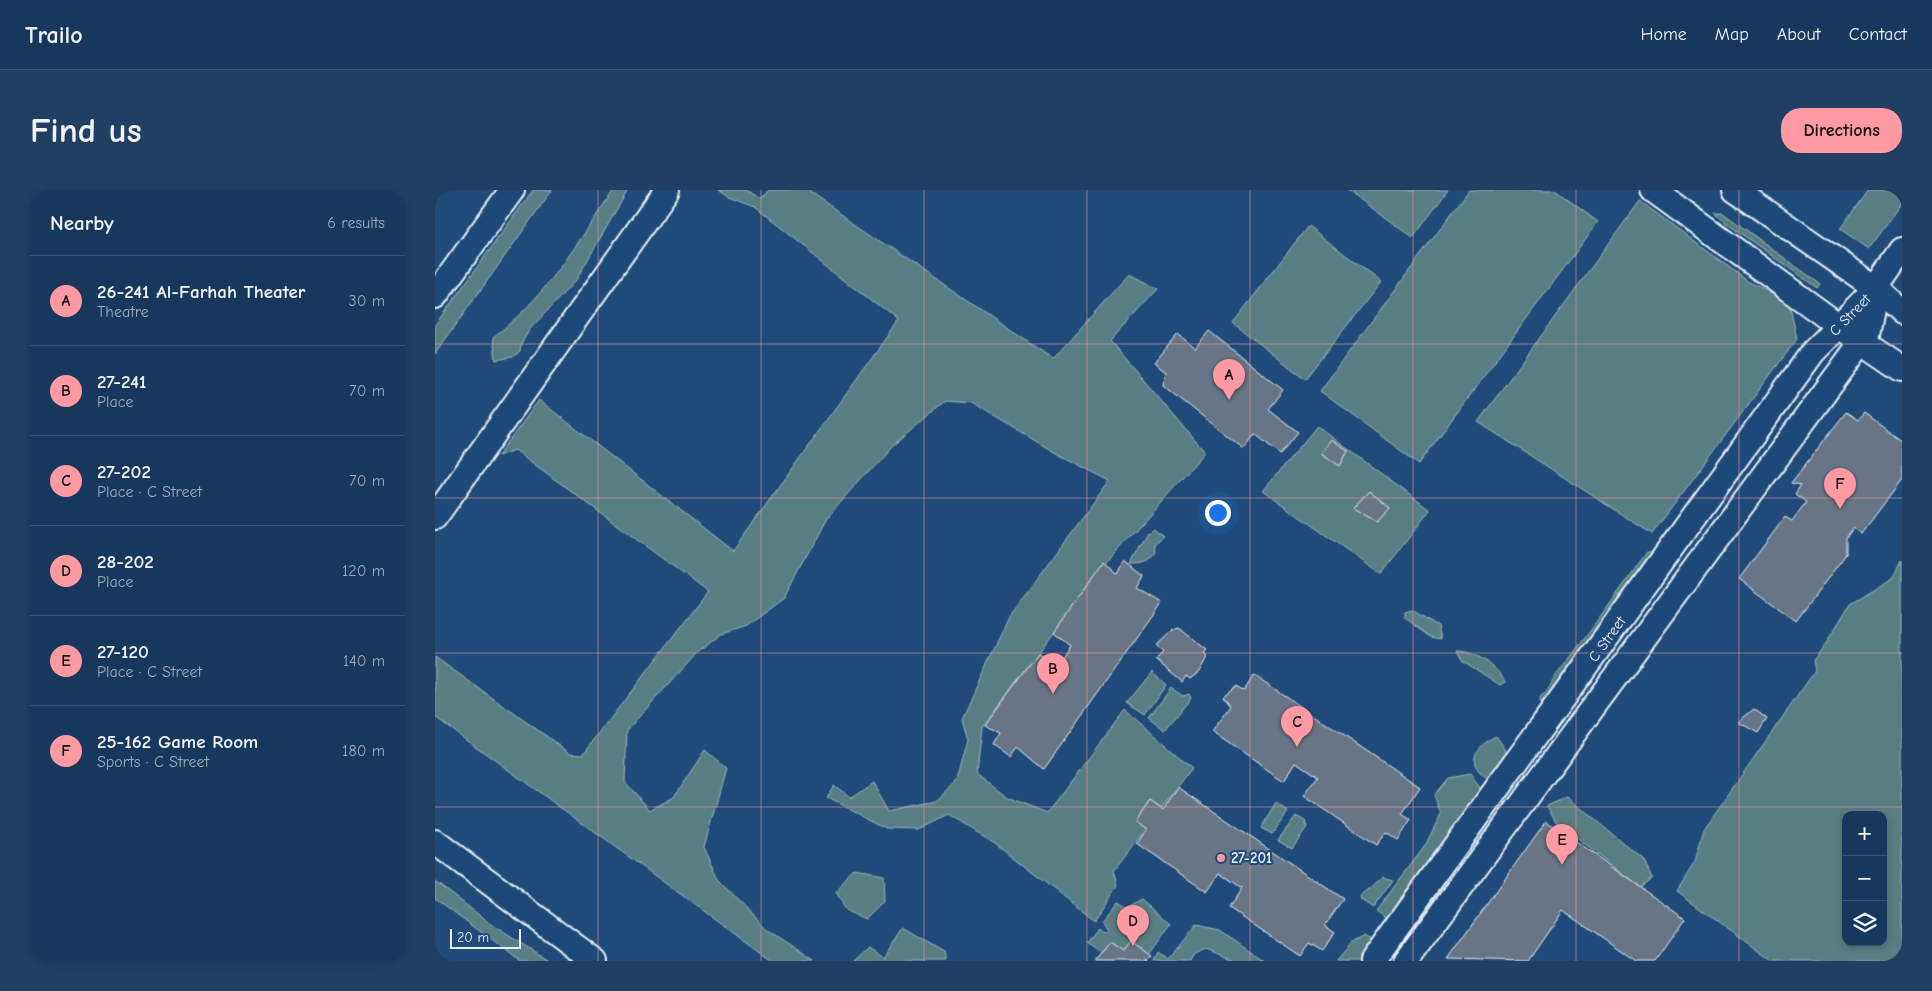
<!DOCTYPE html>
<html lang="en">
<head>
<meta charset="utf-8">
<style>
  body { margin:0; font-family:"Comic Neue",sans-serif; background:#203f62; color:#f1f3f6 }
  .controls { position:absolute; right:15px; bottom:15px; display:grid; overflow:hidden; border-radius:10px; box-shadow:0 2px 8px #0003 }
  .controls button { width:45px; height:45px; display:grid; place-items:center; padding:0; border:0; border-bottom:1px solid #365272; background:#17385c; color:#f1f3f6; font:25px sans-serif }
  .scale { position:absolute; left:15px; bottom:12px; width:71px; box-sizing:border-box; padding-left:5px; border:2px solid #e8f1f8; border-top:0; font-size:14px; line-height:18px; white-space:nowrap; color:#e8f1f8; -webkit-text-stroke:4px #1f4a7a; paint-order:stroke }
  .you { position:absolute; left:782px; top:322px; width:18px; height:18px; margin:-12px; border:4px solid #fff; border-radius:50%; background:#1a73e8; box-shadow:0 0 0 8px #1a73e833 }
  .badge { display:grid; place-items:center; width:32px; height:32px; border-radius:50%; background:#ff9aa2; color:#111; font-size:16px; font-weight:700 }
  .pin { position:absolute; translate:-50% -41px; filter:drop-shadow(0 1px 2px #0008) }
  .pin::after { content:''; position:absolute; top:26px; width:18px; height:15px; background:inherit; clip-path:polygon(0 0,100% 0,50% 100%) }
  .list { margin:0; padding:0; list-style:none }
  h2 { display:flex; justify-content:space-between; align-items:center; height:65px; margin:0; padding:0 20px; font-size:21px }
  h2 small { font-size:16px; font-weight:400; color:#9eacbb }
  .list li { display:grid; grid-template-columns:32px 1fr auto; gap:15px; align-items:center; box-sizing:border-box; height:90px; padding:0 20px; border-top:1px solid #365272 }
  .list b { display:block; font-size:19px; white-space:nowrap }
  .list p { margin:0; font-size:16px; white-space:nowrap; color:#9eacbb }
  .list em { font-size:16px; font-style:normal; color:#9eacbb }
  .icon { flex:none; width:28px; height:28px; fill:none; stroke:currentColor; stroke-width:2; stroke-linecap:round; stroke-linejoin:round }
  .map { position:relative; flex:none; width:1467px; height:771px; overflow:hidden; border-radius:20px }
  header { display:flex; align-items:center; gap:30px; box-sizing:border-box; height:70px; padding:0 25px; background:#17385c; border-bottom:1px solid #365272 }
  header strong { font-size:24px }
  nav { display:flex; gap:28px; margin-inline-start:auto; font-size:18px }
  .intro { display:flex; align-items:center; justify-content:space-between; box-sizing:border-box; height:120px; padding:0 30px }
  h1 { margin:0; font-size:35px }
  .button { padding:12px 22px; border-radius:20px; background:#ff9aa2; color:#111; font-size:18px; font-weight:700 }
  main { display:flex; gap:30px; padding:0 30px }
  aside { flex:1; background:#17385c; border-radius:20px; box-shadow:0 2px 8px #0003 }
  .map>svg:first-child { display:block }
</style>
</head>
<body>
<header>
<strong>Trailo</strong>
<nav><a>Home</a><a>Map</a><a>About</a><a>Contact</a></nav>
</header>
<div class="intro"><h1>Find us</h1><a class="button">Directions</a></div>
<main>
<aside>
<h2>Nearby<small>6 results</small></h2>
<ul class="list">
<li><span class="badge">A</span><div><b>26-241 Al-Farhah Theater</b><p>Theatre</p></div><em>30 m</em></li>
<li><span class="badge">B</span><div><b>27-241</b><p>Place</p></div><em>70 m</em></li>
<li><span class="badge">C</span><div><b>27-202</b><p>Place · C Street</p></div><em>70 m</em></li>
<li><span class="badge">D</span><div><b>28-202</b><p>Place</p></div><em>120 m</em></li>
<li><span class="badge">E</span><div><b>27-120</b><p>Place · C Street</p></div><em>140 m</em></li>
<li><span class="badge">F</span><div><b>25-162 Game Room</b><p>Sports · C Street</p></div><em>180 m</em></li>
</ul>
</aside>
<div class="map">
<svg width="1467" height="771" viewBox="0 0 1467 771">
  <rect width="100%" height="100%" fill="#1f4a7a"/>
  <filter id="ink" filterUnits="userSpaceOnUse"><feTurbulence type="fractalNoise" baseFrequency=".02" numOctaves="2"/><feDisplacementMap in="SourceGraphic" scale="10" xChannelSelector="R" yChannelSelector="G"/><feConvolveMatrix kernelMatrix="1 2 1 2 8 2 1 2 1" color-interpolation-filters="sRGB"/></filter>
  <g filter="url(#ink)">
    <g fill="#597d82" stroke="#a0b7bd" fill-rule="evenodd">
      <polygon points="98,0 117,0 0,164 0,135"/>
      <path d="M179,0h14l-52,90 -46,49 -9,15 -1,7 -7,6 -17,3 -3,-23c54,-40 83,-93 121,-147z"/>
      <polygon points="283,0 311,0 325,9 333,0 370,0 618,169 694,84 723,99 675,151 770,262 672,372 547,537 542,584 572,607 612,623 690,520 757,578 679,681 683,695 659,731 560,653 514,625 484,640 452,639 391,608 399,595 414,607 437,591 454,621 502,611 522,592 533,549 527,528 574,427 675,291 621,263 536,213 510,211 457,255 391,329 349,408 311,436 286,444 262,463 192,540 190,592 215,620 239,607 270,560 291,578 269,657 284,690 332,739 380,771 338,771 0,527 0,467 135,563 148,564 273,402 80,260 63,266 104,210 298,361 464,131 320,17 294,7"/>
      <polygon points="912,0 1013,0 978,48"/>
      <polygon points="1034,0 1120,0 1163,32 984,274 885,201"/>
      <polygon points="1433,0 1467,0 1467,13 1434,59 1405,39"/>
      <polygon points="1205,11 1314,92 1354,112 1362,149 1217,344 1043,232"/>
      <polygon points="1280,23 1288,23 1385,94 1382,98 1291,33"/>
      <polygon points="873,36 946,92 870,189 798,133"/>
      <polygon points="882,236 995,320 946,384 828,301"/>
      <path d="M719,338l9,8 -8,8 1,9c-6,10 -14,11 -25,11l17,-32z"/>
      <path d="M1212,362h4l1,7 -102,138 -9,9 -1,-8c9,-6 11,-16 18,-25 31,-39 60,-80 89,-121z"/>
      <path d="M1467,370v401h-129l-96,-70 18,-29 9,-33 111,-158 -2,-11 12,-15 25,-41 43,-26zM1411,625h37v127h-37z"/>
      <polygon points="977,420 1003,436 1006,449 996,447 970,428 970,422"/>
      <path d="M1022,461c18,0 40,15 48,31l-5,3 -37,-24z"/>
      <polygon points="717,482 731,495 710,525 692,513"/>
      <polygon points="736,498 748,506 754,504 756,508 730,540 714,528"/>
      <path d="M1061,546l10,14 -3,11 -14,19c-25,-15 -14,-34 7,-44z"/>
      <polygon points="1035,584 1048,602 955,731 941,721 990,656 1006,624 999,605 1013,588"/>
      <polygon points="1132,607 1209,670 1217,688 1205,697 1122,633 1112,616"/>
      <polygon points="841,613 853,622 837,644 826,638"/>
      <polygon points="861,626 870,631 872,637 857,658 843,650"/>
      <polygon points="422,683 449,688 450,711 432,729 411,720 401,703"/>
      <polygon points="947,687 958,690 938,718 926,710 925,706 937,698"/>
      <polygon points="0,691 57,735 114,771 85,771 0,708"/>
      <polygon points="707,709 736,734 713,766 692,771 664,762 652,753 663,738 667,742 672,740 667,731 683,711 693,717"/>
      <polygon points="761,735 785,740 830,771 803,771 771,759 759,764 755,771 719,771 723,762 733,769"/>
      <polygon points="468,738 509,762 511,771 418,771 433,757 448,767"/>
      <polygon points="929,746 938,751 937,759 925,771 901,771 916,753"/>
    </g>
    <g fill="#677586" stroke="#e8f1f8">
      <polygon points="774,141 848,200 833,219 863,242 845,264 820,244 809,259 728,195 731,182 719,173 743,144 760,158"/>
      <polygon points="1411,222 1423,230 1429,223 1467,251 1467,290 1426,344 1418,338 1411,348 1411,364 1361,431 1304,389 1350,327 1357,331 1371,312 1360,304 1366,295 1356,293"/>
      <polygon points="896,250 913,261 905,276 886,263"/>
      <polygon points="934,301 955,318 942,332 918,318"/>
      <polygon points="669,371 683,384 690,371 709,386 702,398 727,413 609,579 583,557 576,567 559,555 566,543 550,535 603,463 622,474 635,455 619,442"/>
      <polygon points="744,438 772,460 769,463 772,467 764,482 755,489 751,486 747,492 721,470 728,462 721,456 738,440"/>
      <polygon points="819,485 985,597 967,624 976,630 963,650 951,642 941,655 869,606 883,587 861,572 849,591 777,542 796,516 788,506 801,496 809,501"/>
      <polygon points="1319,519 1332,529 1323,543 1303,532"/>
      <polygon points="743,597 908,709 890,735 900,742 887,761 874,753 865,766 794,718 807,698 785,683 772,702 702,654 711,640 700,632 715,611 728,620"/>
      <polygon points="1111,631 1250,728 1220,771 1201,771 1128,720 1093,771 1013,769"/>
      <polygon points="696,751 717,766 713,771 660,771 675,752 688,761"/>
    </g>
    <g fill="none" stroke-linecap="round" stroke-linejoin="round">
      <g stroke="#e8f1f8" stroke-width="28">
        <g id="street">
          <polyline points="1218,0 1404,136 1467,179"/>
          <polyline points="1300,0 1441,98 1467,122"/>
          <polyline points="0,106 77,0"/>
          <polyline points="0,327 232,0"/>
          <polyline points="0,652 160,771"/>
          <polyline points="937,771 1378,162 1441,98 1467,60"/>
          <polyline points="971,771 1432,145 1441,98"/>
        </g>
      </g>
      <use href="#street" stroke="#1f4a7a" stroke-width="24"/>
    </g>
  </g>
  <path fill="none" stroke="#ff9aa2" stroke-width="1" stroke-opacity="0.55" d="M163,0v771M326,0v771M489,0v771M652,0v771M815,0v771M978,0v771M1141,0v771M1304,0v771M0,154h1467M0,308h1467M0,463h1467M0,617h1467"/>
  <circle fill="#ff9aa2" stroke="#1f4a7a" stroke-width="2" cx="786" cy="668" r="5"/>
  <g text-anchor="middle" stroke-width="4" stroke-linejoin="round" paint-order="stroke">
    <g font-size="15" fill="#e8f1f8" stroke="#1f4a7a">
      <text transform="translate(1415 125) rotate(-46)" y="5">C Street</text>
      <text transform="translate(1172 449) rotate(-54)" y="5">C Street</text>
    </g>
    <g font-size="15" font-weight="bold" fill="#e8f1f8" stroke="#1f4a7a" text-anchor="start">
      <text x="796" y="673">27-201</text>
    </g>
  </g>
</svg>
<div class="controls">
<button>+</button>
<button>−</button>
<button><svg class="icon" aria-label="layers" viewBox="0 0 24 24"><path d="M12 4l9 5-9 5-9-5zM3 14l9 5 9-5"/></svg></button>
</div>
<div class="scale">20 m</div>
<div class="you"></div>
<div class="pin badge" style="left:794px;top:210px">A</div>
<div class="pin badge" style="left:618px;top:504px">B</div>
<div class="pin badge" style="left:862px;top:557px">C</div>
<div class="pin badge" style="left:698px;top:756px">D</div>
<div class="pin badge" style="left:1127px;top:675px">E</div>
<div class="pin badge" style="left:1405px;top:319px">F</div>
</div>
</main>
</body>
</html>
